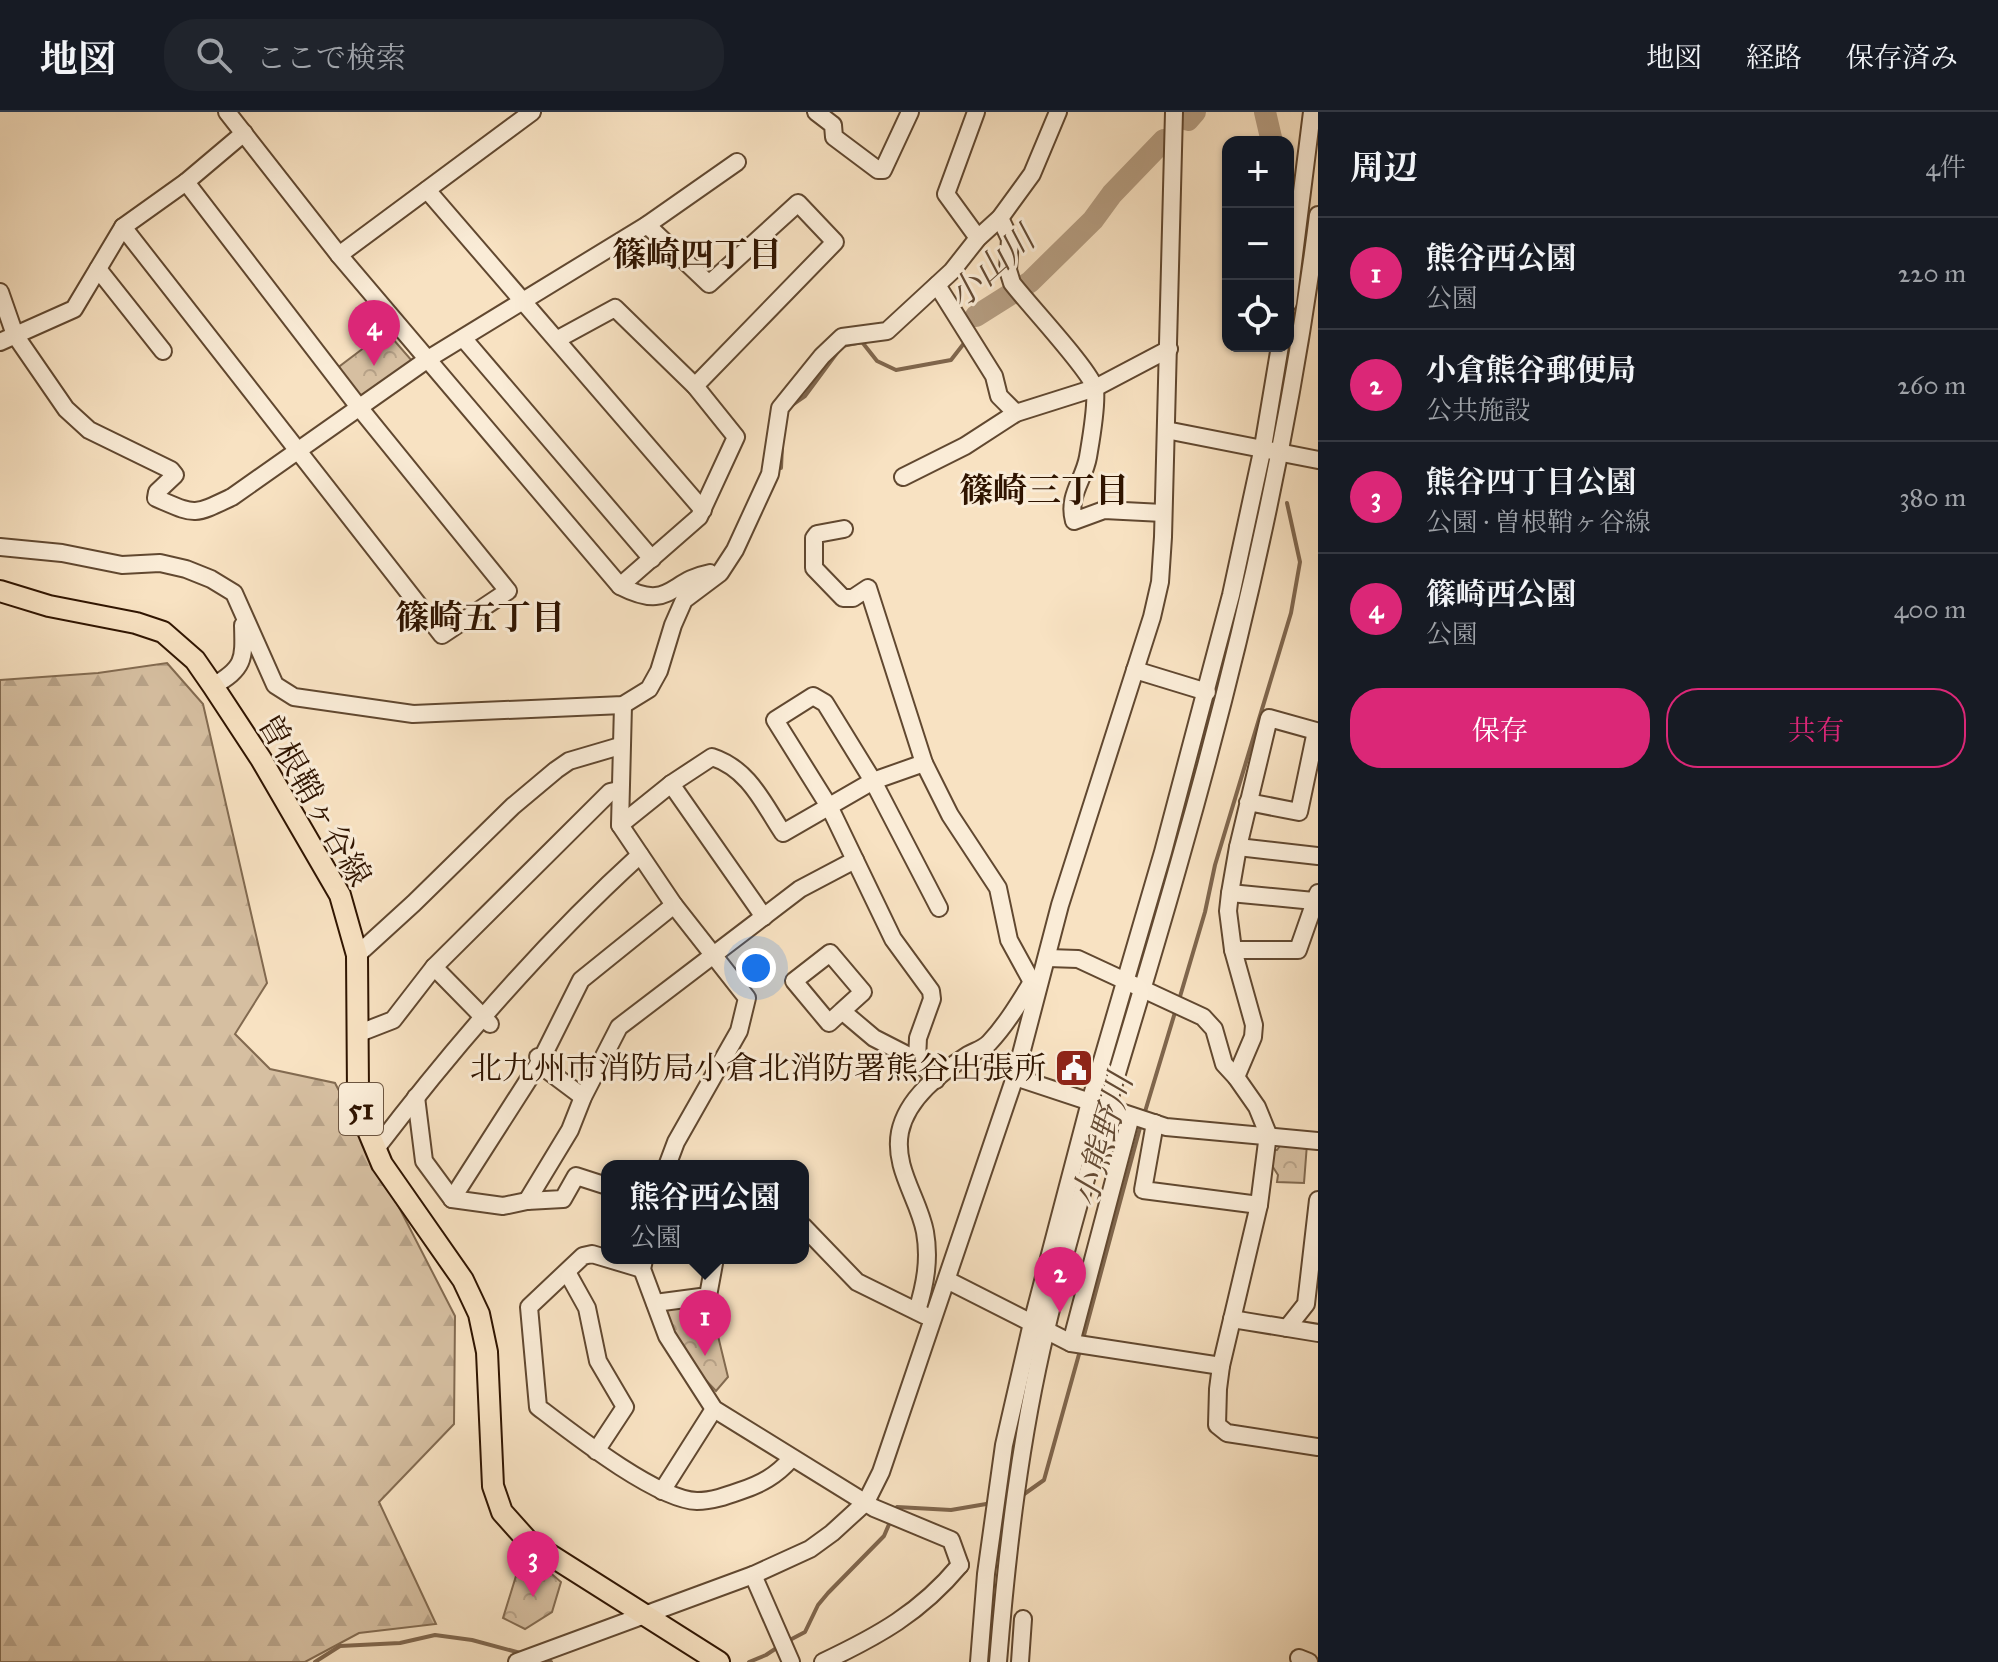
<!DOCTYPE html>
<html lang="ja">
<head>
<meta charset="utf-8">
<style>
  body { margin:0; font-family:"IM FELL Great Primer","Noto Serif JP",serif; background:#20242c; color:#f1f3f6 }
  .controls { position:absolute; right:24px; top:24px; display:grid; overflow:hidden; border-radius:16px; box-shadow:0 2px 6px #0004 }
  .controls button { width:72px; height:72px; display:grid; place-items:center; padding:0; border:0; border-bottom:2px solid #363941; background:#171b24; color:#f1f3f6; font:40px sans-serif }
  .you { position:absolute; left:756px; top:856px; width:28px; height:28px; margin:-20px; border:6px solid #fff; border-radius:50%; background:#1a73e8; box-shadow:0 0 0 12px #1a73e833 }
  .badge { display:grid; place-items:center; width:52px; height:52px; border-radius:50%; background:#db2777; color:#fff; font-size:26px; font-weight:700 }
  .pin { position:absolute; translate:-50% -66px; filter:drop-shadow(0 2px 4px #0008) }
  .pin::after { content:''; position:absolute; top:42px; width:28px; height:24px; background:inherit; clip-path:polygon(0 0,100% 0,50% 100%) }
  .popup { position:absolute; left:601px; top:1048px; width:208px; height:104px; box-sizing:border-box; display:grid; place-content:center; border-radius:16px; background:#171b24; filter:drop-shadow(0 2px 6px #0005); font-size:26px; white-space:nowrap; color:#9ea1a6 }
  .popup b { font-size:30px; color:#f1f3f6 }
  .popup::after { content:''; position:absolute; left:50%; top:100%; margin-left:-16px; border:16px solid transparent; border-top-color:#171b24 }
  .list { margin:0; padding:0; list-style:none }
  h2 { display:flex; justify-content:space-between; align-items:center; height:104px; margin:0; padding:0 32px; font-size:34px }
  h2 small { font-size:26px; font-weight:400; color:#9ea1a6 }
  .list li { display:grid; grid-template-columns:52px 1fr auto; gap:24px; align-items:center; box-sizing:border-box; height:112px; padding:0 32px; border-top:2px solid #363941 }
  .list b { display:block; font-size:30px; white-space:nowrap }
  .list p { margin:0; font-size:26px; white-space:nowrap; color:#9ea1a6 }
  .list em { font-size:26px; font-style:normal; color:#9ea1a6 }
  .actions { display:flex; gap:16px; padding:24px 32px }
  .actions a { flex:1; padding:18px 0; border:2px solid #db2777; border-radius:32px; text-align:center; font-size:28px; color:#db2777 }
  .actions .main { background:#db2777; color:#fff }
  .icon { flex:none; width:44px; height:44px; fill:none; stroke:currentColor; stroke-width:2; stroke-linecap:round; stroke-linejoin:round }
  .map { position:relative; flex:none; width:1318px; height:1550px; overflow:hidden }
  header { display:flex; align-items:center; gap:48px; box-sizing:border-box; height:112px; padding:0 40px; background:#171b24; border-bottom:2px solid #363941 }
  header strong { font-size:38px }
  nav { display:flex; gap:44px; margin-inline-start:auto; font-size:28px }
  .search { width:560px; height:72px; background:#20242c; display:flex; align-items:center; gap:20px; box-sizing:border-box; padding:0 28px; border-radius:32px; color:#9ea1a6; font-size:30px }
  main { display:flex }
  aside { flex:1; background:#171b24 }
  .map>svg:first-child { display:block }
</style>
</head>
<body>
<header>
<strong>地図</strong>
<div class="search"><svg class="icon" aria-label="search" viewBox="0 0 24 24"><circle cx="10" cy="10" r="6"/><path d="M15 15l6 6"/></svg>ここで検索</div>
<nav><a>地図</a><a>経路</a><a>保存済み</a></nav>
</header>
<main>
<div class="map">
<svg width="1318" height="1550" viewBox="0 0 1318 1550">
  <defs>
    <pattern id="forest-firs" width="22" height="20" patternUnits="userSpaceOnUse" patternTransform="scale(2)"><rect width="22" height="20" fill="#d6bfa1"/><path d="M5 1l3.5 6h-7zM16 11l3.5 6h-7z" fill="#b8a389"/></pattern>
    <pattern id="park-crowns" width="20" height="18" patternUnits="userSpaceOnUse" patternTransform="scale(2)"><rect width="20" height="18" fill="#d6bfa1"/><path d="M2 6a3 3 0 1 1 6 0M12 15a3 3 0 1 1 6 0" fill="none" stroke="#b8a389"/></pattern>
  </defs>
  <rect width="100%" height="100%" fill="#f8e2c2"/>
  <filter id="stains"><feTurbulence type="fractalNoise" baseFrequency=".0025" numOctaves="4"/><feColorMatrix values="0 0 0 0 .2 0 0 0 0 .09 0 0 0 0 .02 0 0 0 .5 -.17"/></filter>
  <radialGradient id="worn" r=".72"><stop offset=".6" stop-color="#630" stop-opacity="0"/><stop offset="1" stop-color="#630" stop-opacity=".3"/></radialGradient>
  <polygon fill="url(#forest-firs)" stroke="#826a50" stroke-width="2" points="167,551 203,592 267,871 235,922 270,957 335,971 455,1204 454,1312 379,1390 436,1512 359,1521 305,1550 0,1550 0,568 98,561"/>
  <g fill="url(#park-crowns)" stroke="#826a50" stroke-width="2">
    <polygon points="386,219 413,250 359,287 336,257"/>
    <polygon points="1282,1031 1307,1032 1304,1071 1277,1070 1278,1063 1271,1052 1272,1038 1277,1038"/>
    <path d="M709,1187l19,78 -12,14c-24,-25 -44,-52 -56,-85z"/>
    <polygon points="524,1438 561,1470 552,1500 525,1517 503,1506"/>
  </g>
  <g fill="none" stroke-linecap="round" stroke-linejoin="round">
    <g stroke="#7f664d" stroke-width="4">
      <polyline points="970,218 976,204"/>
      <polyline points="792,293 805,284 842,234 862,230 877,249 896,258 951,248 965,230"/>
      <polyline points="781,356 782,334"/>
      <polyline points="1179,888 1205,800 1215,753 1291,501 1300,450 1287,391"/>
      <polyline points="1144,1003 1176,897"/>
      <polyline points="1083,1227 1141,1012"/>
      <polyline points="1020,1385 1044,1368 1081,1235"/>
      <polyline points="894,1402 897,1395 951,1398 992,1391"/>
      <polyline points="786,1530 805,1520 818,1493 828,1481 884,1424 890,1410"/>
      <polyline points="541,1547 551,1550"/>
      <polyline points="315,1550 340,1534 400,1531 435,1523 472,1528 524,1542"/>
      <polyline points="749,1550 766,1543 778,1535"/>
    </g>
    <g stroke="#b49c80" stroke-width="22">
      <polyline points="1265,0 1272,30"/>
      <polyline points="1188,8 1195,0"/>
      <polyline points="976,204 1030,170 1093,108 1112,82 1164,28"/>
    </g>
    <g stroke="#614830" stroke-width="20">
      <g id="minor">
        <path d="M227,0l112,143 281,331c51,26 48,-5 90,-13"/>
        <polyline points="816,0 833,13 834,25 878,58 883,58 910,0"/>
        <polyline points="976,0 946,82 978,126"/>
        <polyline points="427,78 703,398"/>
        <path d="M1000,106l10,21 -2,31 4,13c15,20 80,89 83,106 2,18 -4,50 -7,68 -4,23 -21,39 -14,64l30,-11 59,3"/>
        <polyline points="647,113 709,172 798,91 835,130 695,274"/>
        <polyline points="123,115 442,523 508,479 358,294 186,70"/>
        <polyline points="339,143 532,0"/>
        <polyline points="98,157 163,239"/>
        <polyline points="937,173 994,264 999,284 1016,301"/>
        <path d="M0,180l15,43 51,74 23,21 82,40 4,5 -18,17 -1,6c40,17 36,18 76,-1l196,-138 219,-134 90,-63"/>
        <polyline points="1288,191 1312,0"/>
        <polyline points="463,226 652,447"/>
        <polyline points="558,227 615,196 695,274 736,325 699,405 620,474"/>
        <polyline points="0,230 74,197 123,115 186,70 244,21"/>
        <polyline points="1166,318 1318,348"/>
        <polyline points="903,365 965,334 1016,301 1095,276 1169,237"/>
        <polyline points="844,417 817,422 814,426 814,456 843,486 853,486 868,476 924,651 950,703 998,776 1009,828 1032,870"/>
        <polyline points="0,435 62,441 122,453 160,451 186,457 211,467 234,481 275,573 294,585 413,602 623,593 649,577 659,559 673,513 684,488 720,461 735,438 770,362 780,296 822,244 842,225 887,219 952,159 978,126 1000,106 1032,62 1058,0"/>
        <polyline points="1135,558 1207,580"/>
        <path d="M213,574c32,-18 31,-27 30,-61"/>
        <polyline points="623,593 620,713 674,793 747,886 739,919 676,1030 667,1054"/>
        <polyline points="671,672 764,805"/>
        <path d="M620,713l51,-41 41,-27c37,12 51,46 71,76l90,-52 51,-18"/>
        <polyline points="1238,735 1318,744"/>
        <polyline points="1230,781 1314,789"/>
        <polyline points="1233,838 1228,799 1230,781 1238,735 1269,606 1316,619 1299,700 1248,690"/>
        <polyline points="357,843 414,791 513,694 556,658 569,649 620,634"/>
        <polyline points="1048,846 1078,847 1203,905 1214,917 1224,952 1236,965 1257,995 1268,1022 1259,1093 1221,1254 1218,1277 1217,1313 1227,1321 1318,1335"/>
        <polyline points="434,855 490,912"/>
        <polyline points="842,899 829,911 794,869 830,841 863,880 842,899 874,926 917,948"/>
        <polyline points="357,922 393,908 434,855 610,680 619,678"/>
        <polyline points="538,945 547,958 583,985"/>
        <polyline points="1015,965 1166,1015 1318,1029"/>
        <polyline points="1236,965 1253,925 1254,913 1233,838 1298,838 1318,781"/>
        <polyline points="936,968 917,948 918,926 932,887 931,879 893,827 830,696 775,608 813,584 825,591 873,669 939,796"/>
        <polyline points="416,985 424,1049 452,1087 503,1094 527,1089 563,1087 576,1064 607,1074"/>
        <polyline points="1155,1011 1143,1078 1259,1093"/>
        <path d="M375,1038c81,-106 166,-205 265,-295"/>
        <polyline points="452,1087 541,948 581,868 674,793"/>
        <polyline points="527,1089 570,1018 583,985 619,915 800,777 855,748"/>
        <polyline points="803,1114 857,1170 924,1203"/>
        <polyline points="644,1148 642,1157 667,1224 714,1297 874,1396 951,1428 960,1453"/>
        <path d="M642,1157l-50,-15 -9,2 -54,51 9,100c34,26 119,93 159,94 15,0 29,-5 43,-10 21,-7 36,-15 51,-32"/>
        <polyline points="567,1160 587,1196 598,1249 625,1295 596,1339"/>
        <polyline points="947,1168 1071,1231 1221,1254"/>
        <polyline points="655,1191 708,1184 715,1146"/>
        <path d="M917,1199c8,-26 13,-51 8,-79 -6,-33 -32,-64 -25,-100 7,-34 40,-59 68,-77 7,-4 15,-6 21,-12 17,-18 30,-40 43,-61"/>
        <polyline points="1232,1207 1318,1221"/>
        <polyline points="1287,1216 1306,1192 1318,1088"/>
        <polyline points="1071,1231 1131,1004"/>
        <polyline points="662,1379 714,1297"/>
        <polyline points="753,1463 791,1550"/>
        <polyline points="1299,1546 1309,1550"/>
        <polyline points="517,1550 753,1463 810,1437 832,1421 866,1390 881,1360 1015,965 1060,793 1152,505 1160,470 1163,425 1174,0"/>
        <path d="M823,1550c55,-26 97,-49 137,-97"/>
        <polyline points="979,1550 986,1462 1004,1333 1032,1211 1090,990 1163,740 1231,483 1263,335 1280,234"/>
        <path d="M998,1550c9,-111 22,-223 48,-332 38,-159 91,-316 135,-474 60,-210 110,-424 137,-641"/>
        <polyline points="1020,1550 1023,1507"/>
      </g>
    </g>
    <g stroke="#2f1400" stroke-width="24">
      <polyline id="major" points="0,479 49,494 136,511 163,520 195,548 213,574 261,647 340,783 357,843 358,980 364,1009 382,1052 463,1168 479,1202 487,1240 493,1374 502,1400 528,1429 719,1550"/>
    </g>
    <use href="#minor" stroke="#faecd7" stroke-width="16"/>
    <use href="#major" stroke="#f8e2c2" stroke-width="20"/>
  </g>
  <defs>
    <g id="civic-square" transform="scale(2)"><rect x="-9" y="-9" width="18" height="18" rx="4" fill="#8f2418" stroke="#faecd7"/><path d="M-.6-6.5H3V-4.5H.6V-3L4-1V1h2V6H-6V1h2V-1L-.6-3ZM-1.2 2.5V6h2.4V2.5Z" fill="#fff"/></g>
  </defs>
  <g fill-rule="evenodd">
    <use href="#civic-square" x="1074" y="956"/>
  </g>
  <g text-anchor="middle" stroke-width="6" stroke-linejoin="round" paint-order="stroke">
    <rect fill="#faecd7" stroke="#6c5540" stroke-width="2" x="339" y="971" width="44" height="52" rx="6"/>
    <g font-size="30" font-weight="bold" fill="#2f1400">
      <text x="361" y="1007">51</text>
    </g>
    <g font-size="32" fill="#2f1400" stroke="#faecd7">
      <text transform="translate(315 688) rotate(60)" y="11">曽根鞘ヶ谷線</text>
    </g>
    <g font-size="32" fill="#2f1400" stroke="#faecd7" text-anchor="end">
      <text x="1046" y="967">北九州市消防局小倉北消防署熊谷出張所</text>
    </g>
    <g font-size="34" font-weight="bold" fill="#2f1400" stroke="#faecd7">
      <text x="697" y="154">篠崎四丁目</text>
      <text x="1044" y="390">篠崎三丁目</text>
      <text x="480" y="517">篠崎五丁目</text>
    </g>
    <g font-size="34" font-style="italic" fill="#644a33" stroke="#faecd7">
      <text transform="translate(991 155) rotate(-42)" y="12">小山川</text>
      <text transform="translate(1102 1028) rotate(-74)" y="12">小熊野川</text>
    </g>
  </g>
  <rect width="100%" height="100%" filter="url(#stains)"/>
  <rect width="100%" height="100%" fill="url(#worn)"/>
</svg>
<div class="controls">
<button>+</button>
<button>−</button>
<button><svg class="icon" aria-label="locate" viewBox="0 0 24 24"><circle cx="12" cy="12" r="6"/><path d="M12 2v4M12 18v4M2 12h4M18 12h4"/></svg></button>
</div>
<div class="you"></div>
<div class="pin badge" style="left:705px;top:1244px">1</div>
<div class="popup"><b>熊谷西公園</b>公園</div>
<div class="pin badge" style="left:1060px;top:1201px">2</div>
<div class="pin badge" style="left:533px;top:1485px">3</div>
<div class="pin badge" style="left:374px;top:254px">4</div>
</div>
<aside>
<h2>周辺<small>4件</small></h2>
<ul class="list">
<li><span class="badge">1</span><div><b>熊谷西公園</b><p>公園</p></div><em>220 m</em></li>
<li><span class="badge">2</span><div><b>小倉熊谷郵便局</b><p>公共施設</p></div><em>260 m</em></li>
<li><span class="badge">3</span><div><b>熊谷四丁目公園</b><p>公園 · 曽根鞘ヶ谷線</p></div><em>380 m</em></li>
<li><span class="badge">4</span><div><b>篠崎西公園</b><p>公園</p></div><em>400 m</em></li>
</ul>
<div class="actions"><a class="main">保存</a><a>共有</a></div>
</aside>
</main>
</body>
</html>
